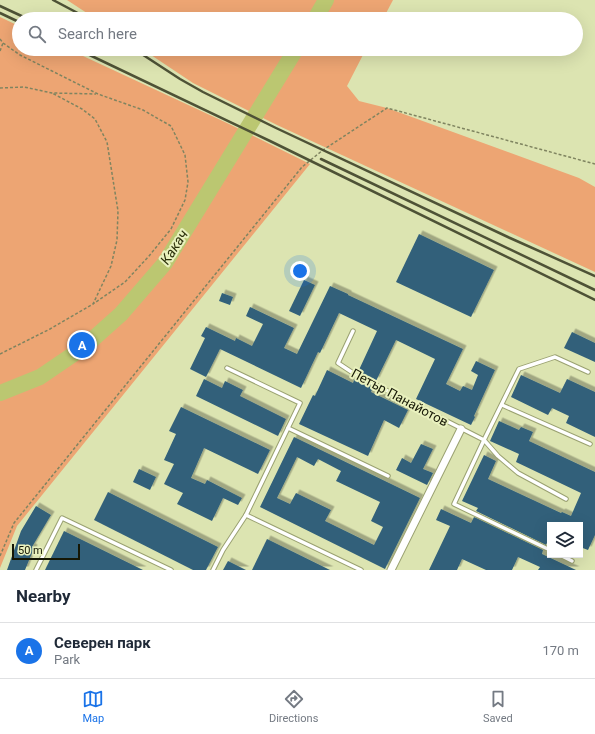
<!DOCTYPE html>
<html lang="en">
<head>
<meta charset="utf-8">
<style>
  body { margin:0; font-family:Roboto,sans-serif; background:#f2f2f3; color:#1f2937 }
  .controls { position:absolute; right:12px; bottom:12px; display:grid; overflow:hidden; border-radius:0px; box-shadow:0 4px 16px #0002 }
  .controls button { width:36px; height:36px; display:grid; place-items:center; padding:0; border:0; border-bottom:1px solid #e0e1e3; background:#fff; color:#1f2937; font:20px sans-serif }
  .scale { position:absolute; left:12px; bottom:10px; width:68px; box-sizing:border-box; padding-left:4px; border:2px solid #151705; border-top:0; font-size:11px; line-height:14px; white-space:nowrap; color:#151705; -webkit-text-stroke:3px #e9f1be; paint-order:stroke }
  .you { position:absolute; left:300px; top:271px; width:14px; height:14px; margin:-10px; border:3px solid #fff; border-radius:50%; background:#1a73e8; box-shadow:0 0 0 6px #1a73e833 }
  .badge { display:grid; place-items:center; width:26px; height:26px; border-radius:50%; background:#1a73e8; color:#fff; font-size:13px; font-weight:700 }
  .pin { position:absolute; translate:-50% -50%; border:2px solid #fff; box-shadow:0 1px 4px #0006 }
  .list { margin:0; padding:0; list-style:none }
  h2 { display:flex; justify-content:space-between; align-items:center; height:52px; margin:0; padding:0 16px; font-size:17px }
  h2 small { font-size:13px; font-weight:400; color:#747a83 }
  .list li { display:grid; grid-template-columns:26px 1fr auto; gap:12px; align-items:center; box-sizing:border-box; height:56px; padding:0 16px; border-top:1px solid #e0e1e3 }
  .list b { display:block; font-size:15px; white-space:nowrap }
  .list p { margin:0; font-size:13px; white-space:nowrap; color:#747a83 }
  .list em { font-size:13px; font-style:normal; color:#747a83 }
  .icon { flex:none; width:22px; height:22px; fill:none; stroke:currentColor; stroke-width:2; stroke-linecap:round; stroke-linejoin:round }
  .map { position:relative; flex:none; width:595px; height:570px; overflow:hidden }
  .search { position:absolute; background:#fff; box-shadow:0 4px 16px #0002; left:12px; right:12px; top:12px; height:44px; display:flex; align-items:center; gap:10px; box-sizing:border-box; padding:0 14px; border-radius:22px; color:#747a83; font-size:15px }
  .sheet { height:108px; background:#fff }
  nav { display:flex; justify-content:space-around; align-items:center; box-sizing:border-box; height:56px; border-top:1px solid #e0e1e3; background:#fff; font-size:11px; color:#747a83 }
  nav a { display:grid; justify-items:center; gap:2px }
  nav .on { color:#1a73e8 }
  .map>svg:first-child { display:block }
</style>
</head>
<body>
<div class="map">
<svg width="595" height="570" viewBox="0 0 595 570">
  <defs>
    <filter id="shadow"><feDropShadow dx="3.5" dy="-3.5" stdDeviation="0" flood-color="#0004"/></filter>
  </defs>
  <rect width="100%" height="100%" fill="#dce4b1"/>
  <g fill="#eda573">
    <polygon points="67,0 393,0 383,19 96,19"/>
    <polygon points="0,17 19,26 19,49 68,49 227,123 310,164 17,526 0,568"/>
    <polygon points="142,49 366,49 347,86 359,101 387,108 579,178 595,187 595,272 277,125 193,83"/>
  </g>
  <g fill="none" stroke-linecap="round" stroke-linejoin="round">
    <g stroke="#bbc771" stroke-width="16">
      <polyline points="315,19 326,0"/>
      <polyline points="0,393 40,377 84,347 121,314 165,263 296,49"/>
    </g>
  </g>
  <g fill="#31607a" fill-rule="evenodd" filter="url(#shadow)">
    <polygon points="419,234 494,270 471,317 396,282"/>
    <polygon points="304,280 315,285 300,316 289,311"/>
    <polygon points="330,286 348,294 348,295 463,349 446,384 460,391 463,386 472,390 478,375 471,371 476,361 495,370 474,416 475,417 471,425 416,399 435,359 396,340 376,381 358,372 377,331 339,313 320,353 318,352 301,388 220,349 206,377 190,369 205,338 201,336 206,327 235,341 236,338 252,346 263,324 246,316 250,307 294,328 284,348 297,354"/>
    <polygon points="222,293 233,297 230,305 219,301"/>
    <polygon points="572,332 595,343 595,362 564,348"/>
    <polygon points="327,370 353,383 355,378 373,387 371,392 408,410 399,428 384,420 368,456 299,424 313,395 315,396"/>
    <polygon points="521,375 560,393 567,379 595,392 595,437 566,423 569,416 552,408 548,415 511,397"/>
    <polygon points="204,379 222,388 225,381 243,390 240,396 286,419 278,436 196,396"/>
    <polygon points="181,407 270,450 258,474 204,448 191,478 205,484 207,480 242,498 238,505 223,498 212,521 177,504 183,493 164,484 174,464 164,460 176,434 169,431"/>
    <polygon points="499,421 519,430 521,427 533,432 529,441 595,472 595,535 588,550 580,547 580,525 550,525 550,537 546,545 476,511 478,508 462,501 484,455 496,461 488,479 561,513 562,512 571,516 581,493 516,462 519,454 490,441"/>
    <path d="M294,437l126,61 -35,71 -125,-62zM297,457l17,9 4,-7 23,12 -5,10 44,21 -9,19 12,6 -9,18 -49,-24 6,-11 -35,-17 -6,11 -13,-6z"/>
    <polygon points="421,444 433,449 423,469 433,473 427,485 396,470 402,458 411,463"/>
    <polygon points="139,469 156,477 150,490 133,482"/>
    <polygon points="108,492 218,547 206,570 193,570 94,520"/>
    <polygon points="36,506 51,515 32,547 34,548 25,570 7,570 21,531"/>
    <polygon points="441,509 471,523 474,517 543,550 542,554 576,570 538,570 540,567 518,557 512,570 486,570 462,559 457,570 429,570 450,526 436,520"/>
    <polygon points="64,531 143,570 45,570"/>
    <polygon points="267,539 330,570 252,570"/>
    <polygon points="228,561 246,570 223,570"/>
  </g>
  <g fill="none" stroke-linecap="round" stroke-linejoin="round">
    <g stroke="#9aa171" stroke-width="5.5">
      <g id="lane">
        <polyline points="353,331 338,363 356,375 484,440 519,369 555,357 588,372"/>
        <polyline points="227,368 300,403 246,515 361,570"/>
        <polyline points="502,405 590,444"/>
        <polyline points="288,428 388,476"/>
        <polyline points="550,550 454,504 484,440 498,456 518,473 566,499"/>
        <polyline points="560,555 572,561"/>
        <polyline points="36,570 62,518 171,570"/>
        <polyline points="213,570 223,550 246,515"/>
      </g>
    </g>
    <g stroke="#9aa171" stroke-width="9">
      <polyline id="street" points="391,570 461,429"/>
    </g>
    <g stroke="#7f8460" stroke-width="1.5" stroke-dasharray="3 2" stroke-linecap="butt">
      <polyline points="0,39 3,43 20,55 98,94 143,110 171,126 185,155 188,182 185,200 171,229 149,256 125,282 93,304"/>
      <polyline points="0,51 3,43"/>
      <polyline points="0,88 24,87 52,93 96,94"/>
      <polyline points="0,354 50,329 93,304 111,266 117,240 118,211 107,142 95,119 82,109 52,93"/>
      <polyline points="0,556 14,523 302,167 323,150 387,108 595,164"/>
    </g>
    <use href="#lane" stroke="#fff" stroke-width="3.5"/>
    <use href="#street" stroke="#fff" stroke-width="7"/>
    <g stroke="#4e5236" stroke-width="2.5">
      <polyline points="53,0 89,19"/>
      <polyline points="0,6 28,19"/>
      <polyline points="0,13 19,22"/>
      <polyline points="77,49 270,141 595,300"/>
      <polyline points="134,49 180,79 203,92 276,128 510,238 595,276"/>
      <polyline points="321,159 595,290"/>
    </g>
  </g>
  <g text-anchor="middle" stroke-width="4" stroke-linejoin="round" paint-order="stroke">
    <g font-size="13" fill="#151705" stroke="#e9f1be">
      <text transform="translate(400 397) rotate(28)" y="5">Петър Панайотов</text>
    </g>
    <g font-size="14" font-style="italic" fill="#2c300b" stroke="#e9f1be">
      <text transform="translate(174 247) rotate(-57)" y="5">Какач</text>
    </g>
  </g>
</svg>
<div class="controls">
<button><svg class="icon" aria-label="layers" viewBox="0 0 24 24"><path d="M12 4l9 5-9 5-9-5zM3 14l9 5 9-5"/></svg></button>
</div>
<div class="scale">50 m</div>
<div class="you"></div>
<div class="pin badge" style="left:82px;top:345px">A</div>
<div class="search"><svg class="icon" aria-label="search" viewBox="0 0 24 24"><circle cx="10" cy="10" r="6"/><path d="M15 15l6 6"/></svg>Search here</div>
</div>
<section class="sheet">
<h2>Nearby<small></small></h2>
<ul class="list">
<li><span class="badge">A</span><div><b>Северен парк</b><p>Park</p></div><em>170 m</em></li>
</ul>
</section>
<nav>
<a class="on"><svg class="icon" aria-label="map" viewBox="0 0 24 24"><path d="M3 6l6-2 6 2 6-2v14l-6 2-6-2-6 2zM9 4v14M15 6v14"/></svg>Map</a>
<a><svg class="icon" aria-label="directions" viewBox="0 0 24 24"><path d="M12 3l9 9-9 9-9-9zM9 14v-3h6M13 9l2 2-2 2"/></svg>Directions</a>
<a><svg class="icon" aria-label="saved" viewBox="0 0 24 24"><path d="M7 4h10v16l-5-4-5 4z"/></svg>Saved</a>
</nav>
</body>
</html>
